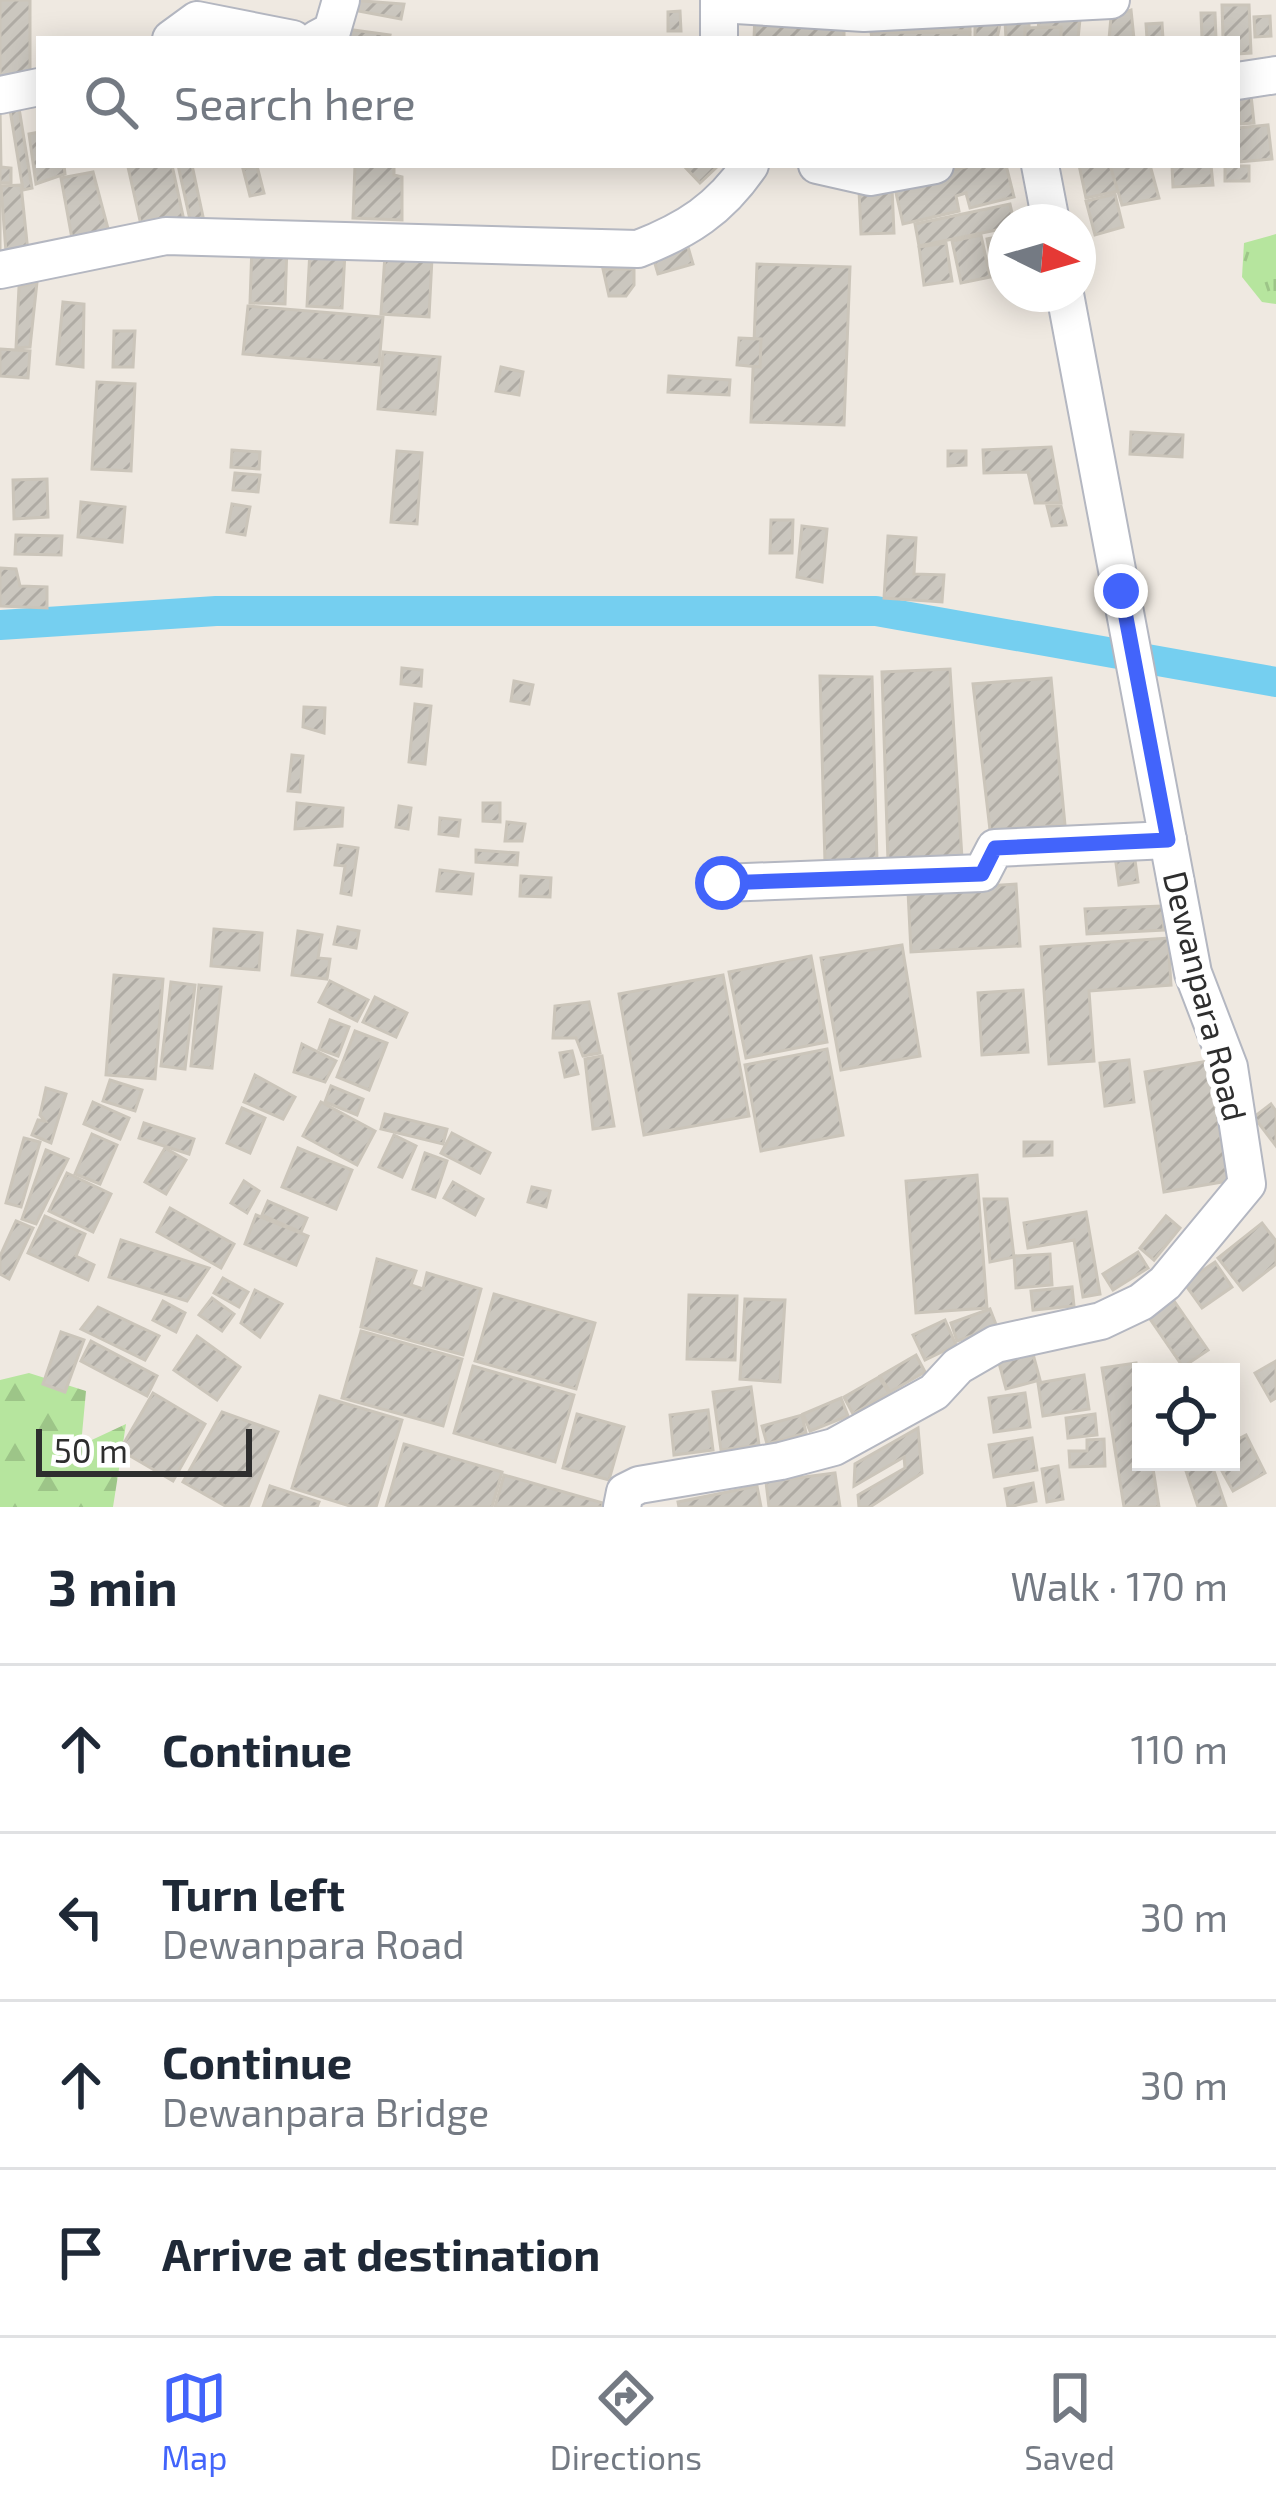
<!DOCTYPE html>
<html lang="en">
<head>
<meta charset="utf-8">
<style>
  body { margin:0; font-family:"Exo 2",sans-serif; background:#f6f6f7; color:#1f2937 }
  .controls { position:absolute; right:36px; bottom:36px; display:grid; overflow:hidden; border-radius:0px; box-shadow:0 6px 30px #0003 }
  .controls button { width:108px; height:108px; display:grid; place-items:center; padding:0; border:0; border-bottom:3px solid #e0e1e3; background:#fff; color:#1f2937; font:60px sans-serif }
  .compass { position:absolute; left:988px; top:204px; width:108px; height:108px; border-radius:50%; background:#fff; box-shadow:0 6px 30px #0003; rotate:95deg }
  .scale { position:absolute; left:36px; bottom:30px; width:216px; box-sizing:border-box; padding-left:12px; border:6px solid #2e2e2e; border-top:0; font-size:33px; line-height:42px; white-space:nowrap; color:#2e2e2e; -webkit-text-stroke:9px #fff; paint-order:stroke }
  .stop { position:absolute; width:36px; height:36px; margin:-27px; border:9px solid #4264fb; border-radius:50%; background:#fff }
  .stop.end { background:#4264fb; border-color:#fff; box-shadow:0 3px 12px #0008 }
  .list { margin:0; padding:0; list-style:none }
  h2 { display:flex; justify-content:space-between; align-items:center; height:156px; margin:0; padding:0 48px; font-size:51px }
  h2 small { font-size:39px; font-weight:400; color:#747a83 }
  .list li { display:grid; grid-template-columns:78px 1fr auto; gap:36px; align-items:center; box-sizing:border-box; height:168px; padding:0 48px; border-top:3px solid #e0e1e3 }
  .list b { display:block; font-size:45px; white-space:nowrap }
  .list p { margin:0; font-size:39px; white-space:nowrap; color:#747a83 }
  .list em { font-size:39px; font-style:normal; color:#747a83 }
  .icon { flex:none; width:66px; height:66px; fill:none; stroke:currentColor; stroke-width:2; stroke-linecap:round; stroke-linejoin:round }
  .map { position:relative; flex:none; width:1276px; height:1507px; overflow:hidden }
  .search { position:absolute; background:#fff; box-shadow:0 6px 30px #0003; left:36px; right:36px; top:36px; height:132px; display:flex; align-items:center; gap:30px; box-sizing:border-box; padding:0 42px; border-radius:0px; color:#747a83; font-size:45px }
  .sheet { height:828px; background:#fff }
  nav { display:flex; justify-content:space-around; align-items:center; box-sizing:border-box; height:168px; border-top:3px solid #e0e1e3; background:#fff; font-size:33px; color:#747a83 }
  nav a { display:grid; justify-items:center; gap:6px }
  nav .on { color:#4264fb }
  .map>svg:first-child { display:block }
</style>
</head>
<body>
<div class="map">
<svg width="1276" height="1507" viewBox="0 0 1276 1507">
  <defs>
    <pattern id="grass-tufts" width="24" height="20" patternUnits="userSpaceOnUse" patternTransform="scale(3)"><rect width="24" height="20" fill="#b6e59e"/><path d="M3 7l-1-3M5 7V3M7 7l1-3M15 17l-1-3M17 17v-4M19 17l1-3" fill="none" stroke="#9dc588"/></pattern>
    <pattern id="forest-firs" width="22" height="20" patternUnits="userSpaceOnUse" patternTransform="scale(3)"><rect width="22" height="20" fill="#b6e59e"/><path d="M5 1l3.5 6h-7zM16 11l3.5 6h-7z" fill="#9dc588"/></pattern>
    <pattern id="building-hatch" width="6" height="6" patternUnits="userSpaceOnUse" patternTransform="scale(3)"><rect width="6" height="6" fill="#cbc7bf"/><path d="M-1 1l2-2M0 6l6-6M5 7l2-2" fill="none" stroke="#afaba4"/></pattern>
  </defs>
  <rect width="100%" height="100%" fill="#efe9e1"/>
  <polygon fill="url(#grass-tufts)" points="1276,234 1276,304 1262,302 1242,277 1244,243"/>
  <polygon fill="url(#forest-firs)" points="29,1373 86,1391 81,1445 126,1424 113,1507 0,1507 0,1380"/>
  <g fill="none" stroke-linecap="round" stroke-linejoin="round">
    <polyline stroke="#75cff0" stroke-width="30" points="0,625 216,611 876,611 1276,682"/>
  </g>
  <g fill="url(#building-hatch)" stroke="#cbc5ba" stroke-width="3">
    <polygon points="0,0 30,0 30,88 0,89"/>
    <polygon points="349,0 404,4 401,19 348,9"/>
    <polygon points="1222,5 1249,5 1251,53 1237,54 1237,39 1223,39"/>
    <polygon points="1131,10 1134,39 1109,39 1111,17"/>
    <polygon points="680,11 681,31 668,31 668,12"/>
    <polygon points="1201,13 1215,13 1216,39 1202,39"/>
    <polygon points="755,14 844,15 844,39 754,39"/>
    <polygon points="1270,16 1271,36 1255,37 1254,17"/>
    <polygon points="970,19 970,31 870,29"/>
    <polygon points="1029,19 1029,39 1006,39 1005,21"/>
    <polygon points="1080,19 1078,39 1037,39 1039,20"/>
    <polygon points="975,22 1000,24 997,39 975,39"/>
    <polygon points="1162,23 1163,39 1147,39 1146,24"/>
    <polygon points="1061,27 1061,39 1025,39 1025,28"/>
    <polygon points="339,28 390,35 389,39 337,39"/>
    <polygon points="871,32 970,33 970,39 872,39"/>
    <polygon points="1251,95 1254,123 1240,124 1237,97"/>
    <polygon points="0,108 1,167 11,168 11,183 0,183 0,250"/>
    <polygon points="19,108 32,188 23,190 10,110"/>
    <polygon points="1268,125 1272,159 1237,162 1237,128"/>
    <polygon points="39,132 39,165 64,165 65,174 36,184 29,134"/>
    <polygon points="172,165 185,225 143,234 128,167"/>
    <polygon points="178,165 192,165 205,226 192,229"/>
    <polygon points="355,165 394,165 394,175 402,177 402,220 353,218"/>
    <polygon points="683,165 719,165 700,183"/>
    <polygon points="974,165 1006,165 1014,197 970,208 966,193 956,196 959,211 903,224 894,184"/>
    <polygon points="1079,165 1137,165 1141,186 1086,198"/>
    <polygon points="1110,165 1150,165 1159,198 1122,205"/>
    <polygon points="1172,165 1211,165 1213,185 1173,187"/>
    <polygon points="257,166 264,193 250,196 243,169"/>
    <rect x="1225" y="166" width="24" height="15"/>
    <polygon points="93,172 111,240 73,244 61,178"/>
    <polygon points="21,185 28,252 6,252 1,186"/>
    <polygon points="892,188 894,233 861,234 859,190"/>
    <polygon points="1115,194 1123,227 1095,235 1086,201"/>
    <polygon points="1010,204 1014,222 1006,222 1006,228 919,246 915,224"/>
    <polygon points="981,235 990,277 961,283 952,241"/>
    <polygon points="1006,235 1006,274 994,277 987,239"/>
    <polygon points="946,243 952,281 924,285 919,247"/>
    <polygon points="252,245 287,246 285,304 250,303"/>
    <polygon points="688,247 693,264 658,274 653,257"/>
    <polygon points="310,250 345,252 342,308 307,306"/>
    <polygon points="385,255 432,258 429,317 381,314"/>
    <polygon points="757,264 850,267 844,425 751,422"/>
    <polygon points="603,269 634,269 634,285 626,296 609,296"/>
    <polygon points="37,282 30,347 16,348 19,287"/>
    <polygon points="63,302 84,304 83,367 57,364"/>
    <polygon points="248,306 383,317 379,365 243,354"/>
    <polygon points="114,331 135,331 133,367 113,367"/>
    <polygon points="739,338 761,339 760,367 737,365"/>
    <polygon points="0,349 30,351 28,378 0,376"/>
    <polygon points="383,352 440,357 435,414 378,409"/>
    <polygon points="501,367 523,372 519,395 496,391"/>
    <polygon points="669,376 730,380 729,395 668,392"/>
    <polygon points="97,382 135,384 131,471 92,469"/>
    <polygon points="1131,432 1183,435 1182,457 1130,454"/>
    <polygon points="1051,447 1061,503 1035,503 1028,472 984,473 983,450"/>
    <polygon points="232,450 260,452 259,469 231,467"/>
    <polygon points="397,451 422,453 417,524 391,522"/>
    <polygon points="948,451 966,451 966,465 948,466"/>
    <polygon points="235,473 260,475 258,492 233,490"/>
    <polygon points="47,479 48,517 14,519 13,480"/>
    <polygon points="81,502 125,507 122,542 78,537"/>
    <polygon points="232,504 250,507 245,535 227,532"/>
    <polygon points="1047,506 1061,506 1066,525 1052,526"/>
    <polygon points="771,520 793,520 792,553 770,553"/>
    <polygon points="802,526 827,529 822,582 797,577"/>
    <polygon points="16,535 62,536 61,555 15,554"/>
    <polygon points="888,536 916,538 914,574 944,575 942,602 884,598"/>
    <polygon points="0,568 16,569 20,586 47,587 47,608 0,606"/>
    <polygon points="402,668 422,670 421,686 401,684"/>
    <polygon points="950,669 962,858 888,862 882,672"/>
    <polygon points="820,676 872,677 877,861 825,863"/>
    <polygon points="1051,678 1065,825 990,830 973,684"/>
    <polygon points="514,681 533,685 529,704 511,701"/>
    <polygon points="415,704 431,706 425,764 409,762"/>
    <polygon points="304,707 325,708 324,733 303,727"/>
    <polygon points="292,755 303,756 300,792 288,791"/>
    <polygon points="297,803 343,808 342,826 295,829"/>
    <polygon points="483,803 500,803 500,822 483,821"/>
    <polygon points="399,806 411,808 408,829 396,827"/>
    <polygon points="440,818 460,820 458,836 439,834"/>
    <polygon points="507,822 525,824 522,841 505,841"/>
    <polygon points="338,845 358,848 351,895 341,893 345,866 335,865"/>
    <polygon points="476,850 518,853 517,865 476,862"/>
    <polygon points="1134,853 1138,882 1119,885 1115,856"/>
    <polygon points="440,870 473,874 471,894 437,891"/>
    <polygon points="521,876 551,878 550,897 520,896"/>
    <polygon points="1016,884 1020,946 911,952 908,891"/>
    <polygon points="1162,906 1164,930 1087,934 1085,909"/>
    <polygon points="338,927 359,931 356,948 334,944"/>
    <polygon points="214,929 262,933 259,970 211,966"/>
    <polygon points="298,931 322,935 318,958 330,959 327,979 292,975"/>
    <polygon points="1168,938 1171,985 1089,991 1094,1061 1049,1064 1041,947"/>
    <polygon points="902,945 920,1056 841,1070 821,958"/>
    <polygon points="811,956 827,1042 746,1058 729,972"/>
    <polygon points="114,975 163,979 155,1079 106,1075"/>
    <polygon points="723,975 749,1116 644,1135 619,994"/>
    <polygon points="330,981 368,1000 357,1021 319,1002"/>
    <polygon points="171,982 195,985 185,1069 161,1066"/>
    <polygon points="199,985 221,987 212,1068 191,1066"/>
    <polygon points="1023,990 1028,1052 982,1055 978,993"/>
    <polygon points="375,997 407,1013 396,1037 363,1022"/>
    <polygon points="589,1002 600,1053 583,1056 576,1038 553,1038 555,1006"/>
    <polygon points="330,1020 349,1027 338,1056 319,1049"/>
    <polygon points="355,1031 387,1043 369,1090 337,1077"/>
    <polygon points="302,1044 336,1061 325,1082 294,1072"/>
    <polygon points="827,1049 843,1135 761,1151 745,1065"/>
    <polygon points="572,1051 578,1074 565,1077 560,1053"/>
    <polygon points="602,1056 614,1126 593,1129 585,1059"/>
    <polygon points="1129,1060 1134,1102 1105,1106 1100,1063"/>
    <polygon points="1208,1061 1228,1181 1164,1192 1145,1072"/>
    <polygon points="255,1075 295,1097 283,1119 244,1102"/>
    <polygon points="110,1080 142,1090 135,1111 103,1101"/>
    <polygon points="331,1086 363,1099 357,1115 325,1102"/>
    <polygon points="46,1088 66,1094 51,1143 32,1135 38,1120 45,1121 40,1115"/>
    <polygon points="93,1102 129,1118 120,1139 84,1124"/>
    <polygon points="321,1102 375,1131 357,1165 303,1136"/>
    <polygon points="1271,1104 1276,1111 1276,1146 1254,1117"/>
    <polygon points="242,1108 265,1118 250,1153 227,1143"/>
    <polygon points="385,1114 447,1129 443,1144 381,1129"/>
    <polygon points="144,1123 194,1139 189,1154 139,1138"/>
    <polygon points="452,1133 490,1153 480,1173 441,1153"/>
    <polygon points="92,1134 117,1145 100,1184 75,1174"/>
    <polygon points="394,1135 416,1146 402,1177 379,1167"/>
    <polygon points="24,1138 40,1142 21,1207 6,1203"/>
    <polygon points="1024,1142 1052,1142 1052,1155 1024,1156"/>
    <polygon points="165,1148 186,1160 166,1194 145,1182"/>
    <polygon points="298,1148 352,1170 336,1209 282,1187"/>
    <polygon points="46,1150 68,1159 36,1224 22,1219"/>
    <polygon points="425,1153 447,1161 435,1197 413,1189"/>
    <polygon points="67,1173 111,1194 93,1232 49,1211"/>
    <polygon points="977,1175 987,1308 916,1313 906,1181"/>
    <polygon points="244,1181 259,1191 247,1213 231,1203"/>
    <polygon points="453,1182 483,1199 475,1215 444,1198"/>
    <polygon points="532,1187 550,1191 546,1207 528,1202"/>
    <polygon points="984,1199 1007,1199 1014,1257 990,1262"/>
    <polygon points="268,1201 307,1218 301,1232 262,1215"/>
    <polygon points="170,1208 234,1244 221,1268 157,1232"/>
    <polygon points="1086,1212 1100,1294 1083,1297 1074,1240 1028,1248 1024,1223"/>
    <polygon points="256,1215 308,1236 296,1265 245,1244"/>
    <polygon points="45,1216 85,1234 76,1256 94,1265 88,1280 28,1253"/>
    <polygon points="1166,1216 1180,1228 1154,1260 1140,1248"/>
    <polygon points="16,1221 33,1228 9,1279 0,1274 0,1256"/>
    <polygon points="1262,1223 1276,1241 1276,1264 1243,1290 1218,1258"/>
    <polygon points="121,1240 209,1268 187,1301 109,1277"/>
    <polygon points="1138,1252 1148,1268 1113,1290 1103,1274"/>
    <polygon points="1050,1254 1052,1285 1016,1288 1014,1256"/>
    <polygon points="377,1259 416,1271 411,1285 423,1289 427,1273 481,1289 463,1355 361,1327"/>
    <polygon points="1215,1262 1232,1287 1202,1308 1184,1283"/>
    <polygon points="223,1278 248,1292 239,1307 214,1293"/>
    <polygon points="1072,1287 1074,1306 1033,1310 1031,1291"/>
    <polygon points="255,1290 282,1304 260,1337 241,1323"/>
    <polygon points="494,1294 595,1323 576,1389 475,1361"/>
    <polygon points="689,1295 737,1296 735,1360 687,1359"/>
    <polygon points="212,1298 234,1314 222,1331 199,1315"/>
    <polygon points="1172,1298 1208,1350 1183,1367 1148,1316"/>
    <polygon points="745,1299 785,1300 780,1382 740,1379"/>
    <polygon points="163,1301 185,1313 176,1332 153,1320"/>
    <polygon points="98,1307 159,1336 145,1360 81,1329"/>
    <polygon points="990,1309 997,1327 957,1341 951,1323"/>
    <polygon points="945,1320 956,1345 925,1360 913,1335"/>
    <polygon points="361,1331 462,1359 443,1426 342,1398"/>
    <polygon points="61,1332 84,1340 65,1392 43,1384"/>
    <polygon points="197,1336 240,1367 217,1400 174,1370"/>
    <polygon points="91,1341 157,1376 147,1396 81,1361"/>
    <polygon points="1033,1354 1040,1380 1006,1389 999,1363"/>
    <polygon points="916,1355 925,1372 890,1392 880,1376"/>
    <polygon points="1276,1361 1276,1398 1271,1401 1255,1373"/>
    <polygon points="1136,1363 1141,1462 1152,1462 1159,1507 1124,1507 1102,1368"/>
    <polygon points="473,1366 574,1395 555,1462 454,1433"/>
    <polygon points="1084,1375 1089,1409 1043,1416 1038,1383"/>
    <polygon points="879,1377 889,1393 853,1414 844,1397"/>
    <polygon points="751,1387 759,1445 721,1450 713,1392"/>
    <polygon points="153,1393 205,1424 173,1481 120,1450"/>
    <polygon points="1025,1393 1030,1427 994,1432 989,1398"/>
    <polygon points="320,1396 402,1420 376,1507 353,1507 292,1488"/>
    <polygon points="841,1398 848,1416 810,1431 803,1414"/>
    <polygon points="708,1410 713,1450 674,1455 670,1415"/>
    <polygon points="222,1412 278,1432 248,1507 227,1507 183,1482"/>
    <polygon points="577,1414 624,1427 609,1480 563,1468"/>
    <polygon points="1095,1414 1097,1435 1068,1438 1066,1418"/>
    <polygon points="802,1415 806,1433 767,1444 762,1426"/>
    <polygon points="918,1428 922,1473 870,1507 859,1507 858,1495 905,1468 904,1457 854,1486 855,1464"/>
    <polygon points="1246,1435 1265,1473 1233,1491 1217,1462 1231,1462 1231,1443"/>
    <polygon points="1032,1438 1037,1470 994,1477 989,1445"/>
    <polygon points="1104,1439 1105,1466 1070,1467 1069,1451 1087,1451 1087,1440"/>
    <polygon points="404,1444 502,1472 492,1507 386,1507"/>
    <polygon points="1183,1462 1211,1462 1226,1507 1198,1507"/>
    <polygon points="1058,1466 1063,1499 1047,1502 1042,1469"/>
    <polygon points="835,1473 840,1507 769,1507 766,1482"/>
    <polygon points="504,1475 603,1503 602,1507 495,1507"/>
    <polygon points="1033,1483 1036,1501 1008,1507 1005,1489"/>
    <polygon points="270,1486 319,1502 317,1507 263,1507"/>
    <polygon points="757,1486 761,1507 679,1507 678,1502"/>
  </g>
  <g fill="none" stroke-linecap="round" stroke-linejoin="round">
    <g stroke="#b4b7c1" stroke-width="40">
      <g id="minor">
        <polyline points="719,4 864,13 1111,0"/>
        <polyline points="171,39 197,20 293,39"/>
        <polyline points="317,39 332,31 341,0"/>
        <polyline points="719,39 719,0"/>
        <polyline points="1237,81 1276,75"/>
        <polyline points="0,95 39,87"/>
        <polyline points="817,165 870,177 935,165"/>
        <polyline points="1040,165 1051,222"/>
        <path d="M0,270l166,-34 472,13c49,-19 82,-40 112,-84"/>
        <polyline points="722,883 982,873 995,848 1168,840"/>
        <polyline points="622,1507 625,1492 639,1485 781,1461 834,1447 934,1392 958,1366 996,1344 1101,1321 1141,1302 1165,1283 1247,1184 1229,1067 1193,973 1065,294"/>
      </g>
    </g>
    <use href="#minor" stroke="#fff" stroke-width="36"/>
  </g>
  <g fill="none" stroke-linecap="round" stroke-linejoin="round">
    <polyline stroke="#4264fb" stroke-width="15" points="722,883 982,874 995,848 1168,840 1121,591"/>
  </g>
  <g text-anchor="middle" stroke-width="12" stroke-linejoin="round" paint-order="stroke">
    <g font-size="33" fill="#2e2e2e" stroke="#fff">
      <text transform="translate(1205 996) rotate(76)" y="12">Dewanpara Road</text>
    </g>
  </g>
</svg>
<div class="controls">
<button><svg class="icon" aria-label="locate" viewBox="0 0 24 24"><circle cx="12" cy="12" r="6"/><path d="M12 2v4M12 18v4M2 12h4M18 12h4"/></svg></button>
</div>
<svg class="compass" viewBox="-18 -18 36 36"><path d="M0-13l5 13h-10z" fill="#e53935"/><path d="M0 13l5-13h-10z" fill="#747a83"/></svg>
<div class="scale">50 m</div>
<div class="stop" style="left:722px;top:883px"></div>
<div class="stop end" style="left:1121px;top:591px"></div>
<div class="search"><svg class="icon" aria-label="search" viewBox="0 0 24 24"><circle cx="10" cy="10" r="6"/><path d="M15 15l6 6"/></svg>Search here</div>
</div>
<section class="sheet">
<h2>3 min<small>Walk · 170 m</small></h2>
<ul class="list">
<li><svg class="icon" aria-label="ahead" viewBox="0 0 24 24"><path d="M12 20V5M6 11l6-6 6 6"/></svg><div><b>Continue</b></div><em>110 m</em></li>
<li><svg class="icon" aria-label="left" viewBox="0 0 24 24"><path d="M17 20v-9H6M10 6l-5 5 5 5"/></svg><div><b>Turn left</b><p>Dewanpara Road</p></div><em>30 m</em></li>
<li><svg class="icon" aria-label="ahead" viewBox="0 0 24 24"><path d="M12 20V5M6 11l6-6 6 6"/></svg><div><b>Continue</b><p>Dewanpara Bridge</p></div><em>30 m</em></li>
<li><svg class="icon" aria-label="arrive" viewBox="0 0 24 24"><path d="M6 21V4h12l-3 4 3 4H6"/></svg><div><b>Arrive at destination</b></div></li>
</ul>
</section>
<nav>
<a class="on"><svg class="icon" aria-label="map" viewBox="0 0 24 24"><path d="M3 6l6-2 6 2 6-2v14l-6 2-6-2-6 2zM9 4v14M15 6v14"/></svg>Map</a>
<a><svg class="icon" aria-label="directions" viewBox="0 0 24 24"><path d="M12 3l9 9-9 9-9-9zM9 14v-3h6M13 9l2 2-2 2"/></svg>Directions</a>
<a><svg class="icon" aria-label="saved" viewBox="0 0 24 24"><path d="M7 4h10v16l-5-4-5 4z"/></svg>Saved</a>
</nav>
</body>
</html>
